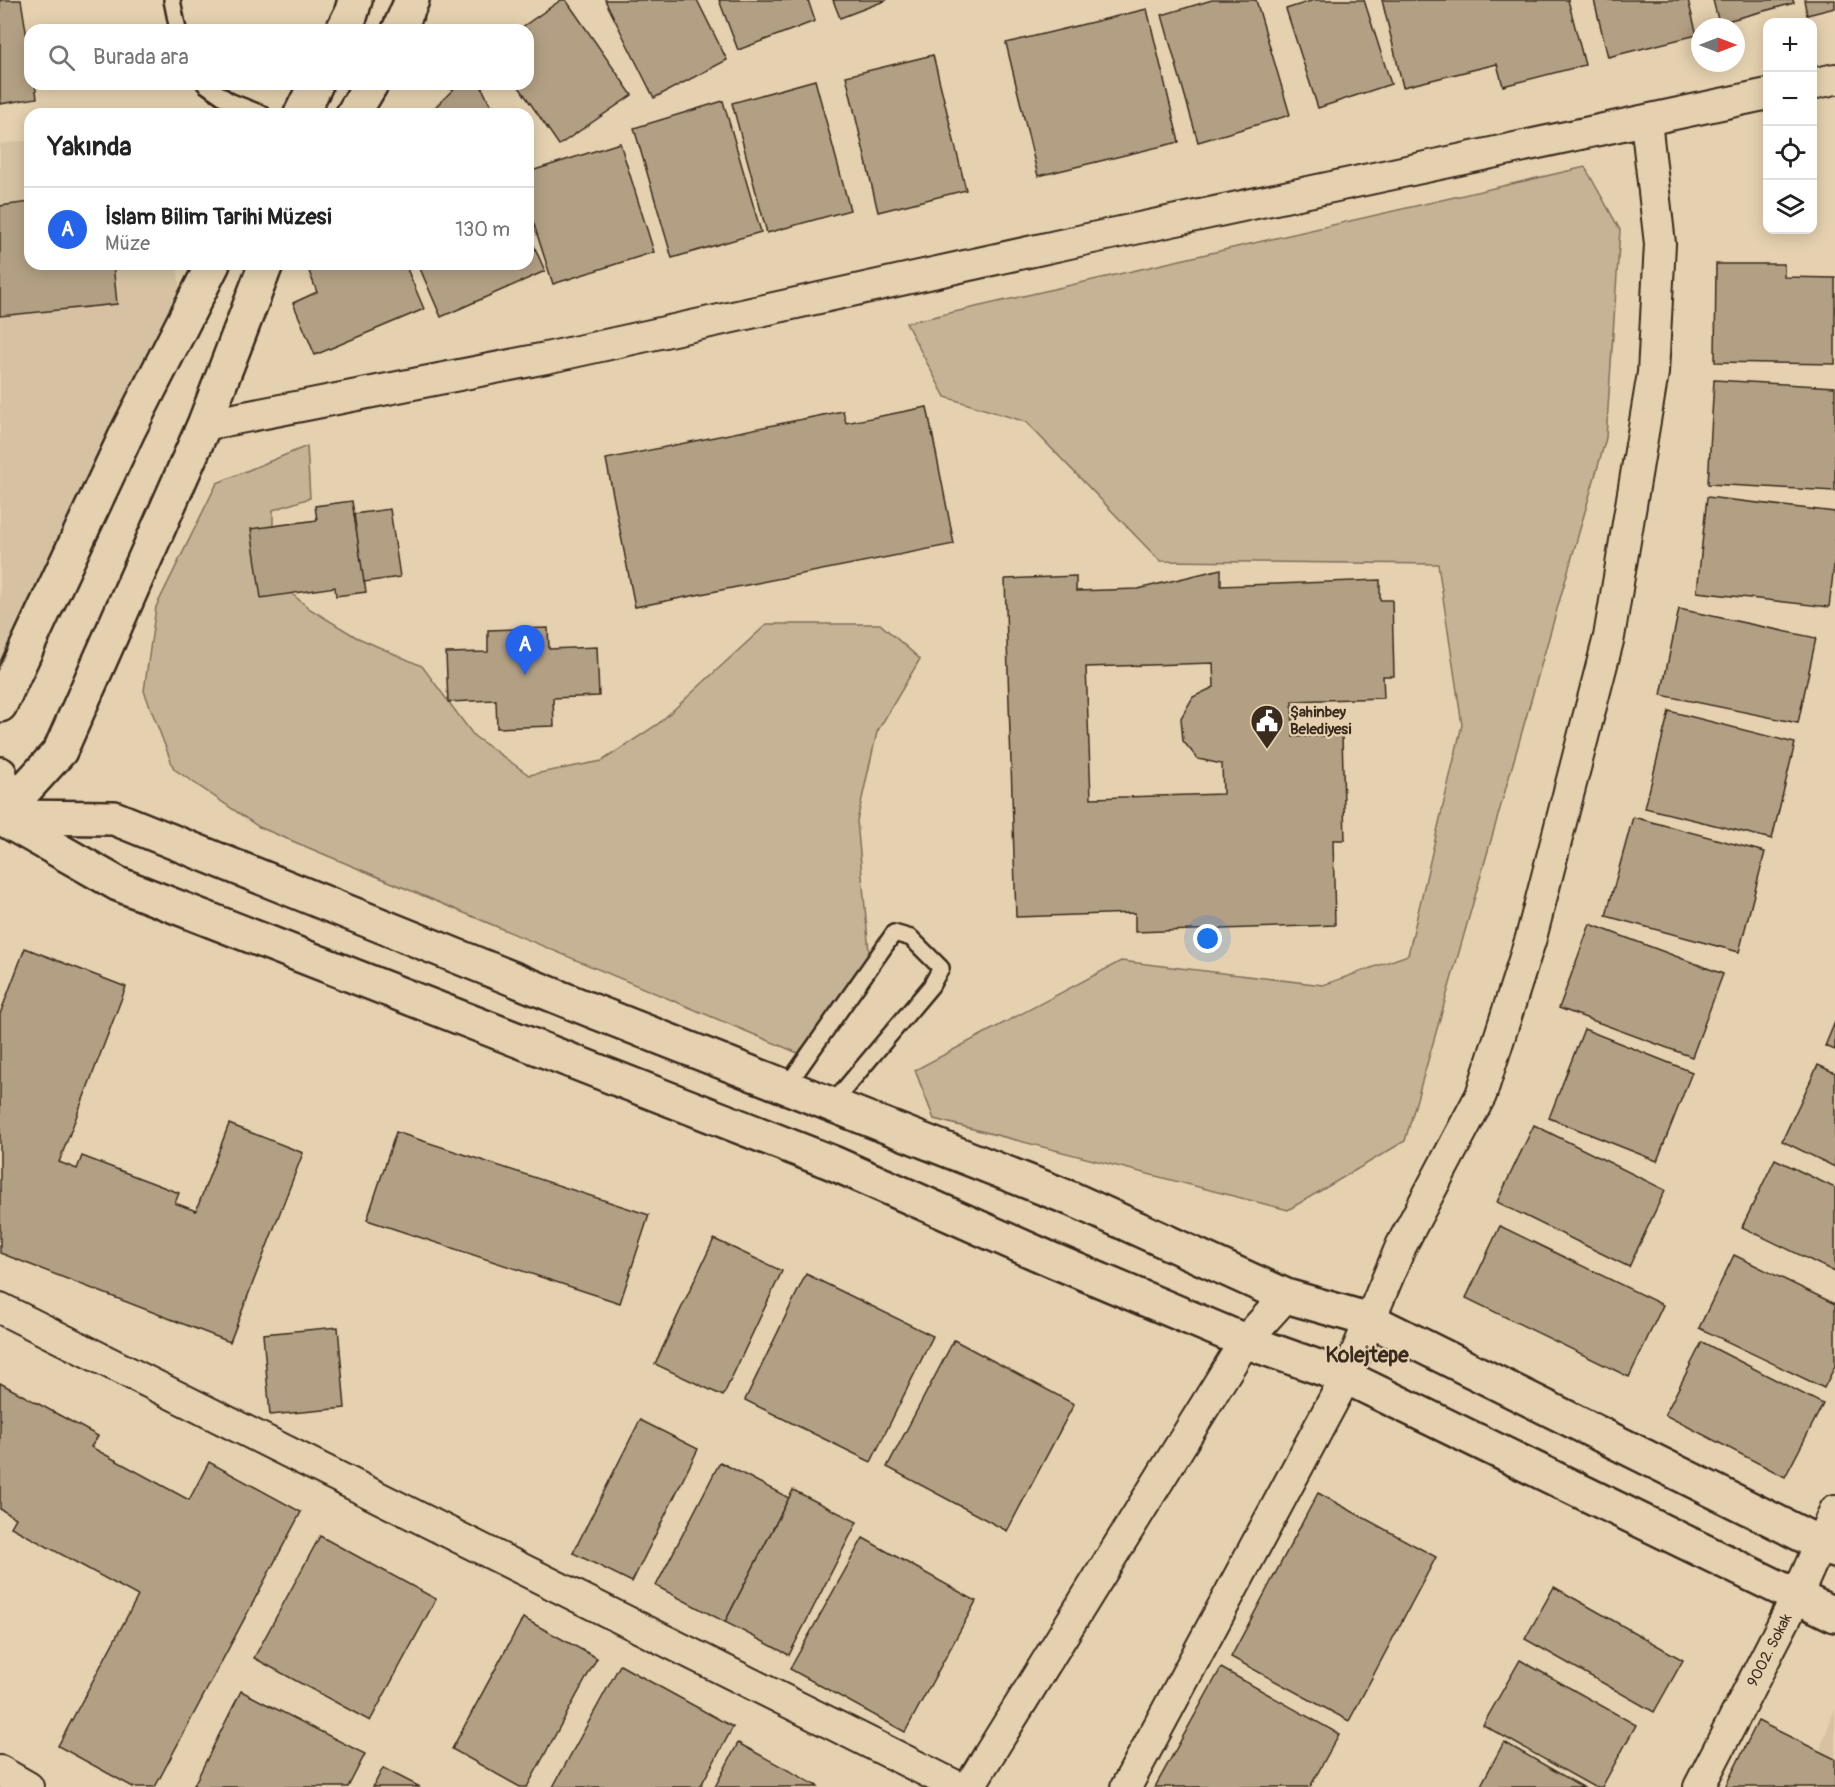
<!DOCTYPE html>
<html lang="tr">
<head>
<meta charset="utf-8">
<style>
  body { margin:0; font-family:Pangolin,sans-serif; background:#f2f2f2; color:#222 }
  .controls { position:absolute; right:18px; top:18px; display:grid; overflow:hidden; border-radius:12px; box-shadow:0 3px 15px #0003 }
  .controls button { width:54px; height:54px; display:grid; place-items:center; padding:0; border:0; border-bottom:2px solid #e0e0e0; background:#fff; color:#222; font:30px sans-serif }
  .compass { position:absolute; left:1691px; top:18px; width:54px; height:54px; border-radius:50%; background:#fff; box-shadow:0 3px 15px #0003; rotate:90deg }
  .you { position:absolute; left:1208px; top:939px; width:21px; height:21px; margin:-15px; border:4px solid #fff; border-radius:50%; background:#1a73e8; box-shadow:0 0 0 9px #1a73e833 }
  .badge { display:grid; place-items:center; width:39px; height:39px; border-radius:50%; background:#2563eb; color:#fff; font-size:20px; font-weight:700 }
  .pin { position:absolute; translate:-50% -50px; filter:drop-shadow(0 2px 3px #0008) }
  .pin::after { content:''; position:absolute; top:32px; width:21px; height:18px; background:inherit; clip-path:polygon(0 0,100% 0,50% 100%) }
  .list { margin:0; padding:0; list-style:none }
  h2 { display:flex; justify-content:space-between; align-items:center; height:78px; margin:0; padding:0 24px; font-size:26px }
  h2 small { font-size:20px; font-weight:400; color:#767676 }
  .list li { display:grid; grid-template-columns:39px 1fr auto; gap:18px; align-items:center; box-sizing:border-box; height:84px; padding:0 24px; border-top:2px solid #e0e0e0 }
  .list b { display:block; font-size:22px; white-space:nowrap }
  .list p { margin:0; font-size:20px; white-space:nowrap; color:#767676 }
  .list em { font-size:20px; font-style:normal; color:#767676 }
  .icon { flex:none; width:33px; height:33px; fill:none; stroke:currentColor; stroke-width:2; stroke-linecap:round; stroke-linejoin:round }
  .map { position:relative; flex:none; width:1835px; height:1787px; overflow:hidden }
  .search { position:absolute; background:#fff; box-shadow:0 3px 15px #0003; left:24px; top:24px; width:510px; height:66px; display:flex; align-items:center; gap:15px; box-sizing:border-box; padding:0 21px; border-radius:18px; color:#767676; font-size:22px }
  .panel { position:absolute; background:#fff; box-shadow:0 3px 15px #0003; left:24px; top:108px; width:510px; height:162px; border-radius:18px }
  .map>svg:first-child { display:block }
</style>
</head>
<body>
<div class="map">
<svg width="1835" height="1787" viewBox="0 0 1835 1787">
  <rect width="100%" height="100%" fill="#e5d1af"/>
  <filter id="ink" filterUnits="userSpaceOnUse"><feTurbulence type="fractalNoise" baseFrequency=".0167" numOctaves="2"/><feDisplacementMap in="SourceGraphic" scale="12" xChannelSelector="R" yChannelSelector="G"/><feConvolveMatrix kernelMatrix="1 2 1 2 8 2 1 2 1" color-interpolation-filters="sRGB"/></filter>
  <g filter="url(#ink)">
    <g fill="#d6c2a2">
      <polygon points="30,140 30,264 177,264 185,326 0,719 0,144"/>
      <polygon points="1835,1708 1835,1787 1806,1787"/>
    </g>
    <g fill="#c6b395" stroke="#806e5a" stroke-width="1.5">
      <polygon points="1585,167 1620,230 1606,438 1405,1141 1288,1210 934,1119 915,1070 1121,961 1323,985 1408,955 1462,725 1438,564 1160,561 1026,422 945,397 906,323"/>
      <polygon points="307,446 310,498 273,510 273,578 310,609 356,637 422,666 474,736 529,775 602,761 658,724 767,624 880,624 920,659 877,732 857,821 870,962 798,1053 259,827 174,769 144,691 156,607 217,483"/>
    </g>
    <g fill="#b3a084" stroke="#3b2a1e" stroke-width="1.5" fill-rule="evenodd">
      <polygon points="0,0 21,0 30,56 30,84 35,84 37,98 0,104"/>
      <polygon points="561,0 566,0 632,95 559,145 517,84 528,84 528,30 518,30"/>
      <polygon points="605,0 697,0 727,60 654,98"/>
      <polygon points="719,0 808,0 815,21 738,50"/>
      <polygon points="833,0 887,0 840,18"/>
      <polygon points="1212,0 1256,0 1290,115 1198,142 1162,15"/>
      <polygon points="1314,0 1364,0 1391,84 1318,108 1286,9"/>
      <polygon points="1382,0 1568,0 1585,65 1503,86 1497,64 1403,87"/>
      <polygon points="1594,0 1688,0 1697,35 1608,57"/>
      <polygon points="1713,0 1793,0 1794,3 1719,23"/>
      <polygon points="1804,0 1835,0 1835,8 1807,15"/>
      <polygon points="1147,9 1179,142 1038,176 1006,43"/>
      <polygon points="933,55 966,190 878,212 846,76"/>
      <polygon points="815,80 850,210 767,233 732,103"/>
      <polygon points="459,84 480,84 495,114 428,114"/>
      <polygon points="723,101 761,232 672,258 634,128"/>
      <polygon points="620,143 654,252 553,284 528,206 528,172"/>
      <polygon points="30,202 30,264 113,264 117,304 0,316 0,206"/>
      <polygon points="528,232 545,271 441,317 418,264 528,264"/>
      <polygon points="308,264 405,264 424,309 315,355 293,303 317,292 307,266"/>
      <polygon points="1716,264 1784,264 1784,277 1835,278 1835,364 1715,362"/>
      <polygon points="1714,380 1835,387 1835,491 1708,484"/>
      <polygon points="927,407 954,544 635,607 606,459 843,411 846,423"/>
      <polygon points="1707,497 1835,512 1835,557 1829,607 1697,592"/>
      <polygon points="352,501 366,592 336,596 335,587 261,598 251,529 317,520 315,506"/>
      <polygon points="390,509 400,577 364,582 354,514"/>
      <path d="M1221,569v17l159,-6v20h12l2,76h-11l1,22 -92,3 1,36 49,-2 3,105h-12l2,85 -200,7v-19l-119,4 -11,-338 71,-3v15l62,-2zM1213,663l1,24 -21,10 -12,21 2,23 15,18 24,5 1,30 -132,4 -5,-131z"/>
      <polygon points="1679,609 1816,638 1798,723 1661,695"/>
      <polygon points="548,628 549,649 597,647 599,696 553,698 554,726 497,728 496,700 448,702 446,653 488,652 488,630"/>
      <polygon points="1669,711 1795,743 1772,839 1645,808"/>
      <polygon points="1633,817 1765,852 1739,952 1606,916"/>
      <polygon points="1590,924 1723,974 1692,1057 1559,1008"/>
      <polygon points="25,948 126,987 59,1162 77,1169 82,1156 179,1193 175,1203 196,1211 229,1124 303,1153 230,1342 0,1253 0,1014"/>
      <polygon points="1835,1022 1835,1050 1825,1046"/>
      <polygon points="1584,1029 1692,1072 1657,1161 1549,1118"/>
      <polygon points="1818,1065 1835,1073 1835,1167 1782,1141"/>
      <polygon points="1534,1125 1665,1190 1629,1267 1497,1202"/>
      <polygon points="396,1132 649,1215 620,1303 367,1220"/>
      <polygon points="1775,1159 1835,1188 1835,1272 1742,1227"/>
      <polygon points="1500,1226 1663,1305 1629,1377 1466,1298"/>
      <polygon points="714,1239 782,1271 723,1396 655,1364"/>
      <polygon points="1734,1255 1835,1304 1835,1366 1824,1388 1699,1328"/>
      <polygon points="806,1274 933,1336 871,1462 745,1400"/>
      <polygon points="338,1327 345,1408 270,1415 263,1334"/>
      <polygon points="954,1340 1074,1404 1007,1531 887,1467"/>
      <polygon points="1702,1342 1823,1404 1785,1477 1665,1415"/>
      <polygon points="0,1383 98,1436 91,1447 189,1500 209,1462 301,1512 155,1787 133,1787 58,1746 138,1596 11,1527 16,1518 0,1509"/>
      <polygon points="640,1420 698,1449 632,1582 573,1553"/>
      <polygon points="720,1462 789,1498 725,1622 656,1586"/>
      <polygon points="793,1490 857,1522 789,1655 725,1622"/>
      <polygon points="1318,1493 1436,1557 1349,1721 1231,1657"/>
      <polygon points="320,1536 436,1599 370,1721 254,1658"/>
      <polygon points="863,1538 976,1601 905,1732 790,1669"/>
      <polygon points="1554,1587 1683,1660 1654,1712 1525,1639"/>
      <polygon points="523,1618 597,1658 527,1787 520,1787 452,1749"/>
      <polygon points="1520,1660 1636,1725 1602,1787 1594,1787 1483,1725"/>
      <polygon points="620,1665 733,1727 700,1787 553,1787"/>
      <polygon points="1221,1668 1339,1734 1310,1787 1155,1787"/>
      <polygon points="241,1691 365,1754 348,1787 193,1787"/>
      <polygon points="1758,1721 1835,1759 1835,1787 1725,1787"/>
      <polygon points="1504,1742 1583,1787 1480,1787"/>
      <polygon points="738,1743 819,1787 715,1787"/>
      <polygon points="383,1768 420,1787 373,1787"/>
    </g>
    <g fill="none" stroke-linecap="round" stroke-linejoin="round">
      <g stroke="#3b2a1e" stroke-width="20">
        <g id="service">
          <polyline points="172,0 178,30"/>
          <polyline points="205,84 229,101 262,114"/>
          <polyline points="786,1087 894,933 911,938 941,968 931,986 831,1105"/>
        </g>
      </g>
      <g stroke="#3b2a1e" stroke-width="34">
        <g id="minor">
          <polyline points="1812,84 1835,79"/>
          <polyline points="204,425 546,358 1083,240 1768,94"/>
          <polyline points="0,1308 958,1787"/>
          <polyline points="0,1771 28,1787"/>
          <polyline points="969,1787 1245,1341 1286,1296"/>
          <polyline points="1126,1787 1346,1377 1401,1246 1481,1095 1531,938 1609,637 1653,373 1660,244 1646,121"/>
          <path id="s1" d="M1699,1787l97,-189 39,-88"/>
        </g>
      </g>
      <g stroke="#3b2a1e" stroke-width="38">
        <g id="tertiary">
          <polyline points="0,817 118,884 833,1163 1050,1259 1245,1341 1346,1377 1835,1615"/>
          <polyline points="2,817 114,818 593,1011 1072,1199 1286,1296 1370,1320 1835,1551"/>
        </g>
      </g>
      <g stroke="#3b2a1e" stroke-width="38">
        <g id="secondary">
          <polyline points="343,30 351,14 355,0"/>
          <polyline points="399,30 412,0"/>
          <polyline points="301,114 316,84"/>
          <polyline points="353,114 371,84"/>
          <polyline points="0,705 128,431 213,264"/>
          <polyline points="0,774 0,818"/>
          <polyline points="0,817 60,751 204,425 266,264"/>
        </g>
      </g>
      <use href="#service" stroke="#e5d1af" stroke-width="15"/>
      <use href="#minor" stroke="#e5d1af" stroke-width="30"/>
      <use href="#tertiary" stroke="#e5d1af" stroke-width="33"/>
      <use href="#secondary" stroke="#e5d1af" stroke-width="33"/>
    </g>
  </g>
  <defs>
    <g id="civic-pin" transform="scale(1.725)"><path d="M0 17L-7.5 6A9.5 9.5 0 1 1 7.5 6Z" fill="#3b2a1e" stroke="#e5d1af"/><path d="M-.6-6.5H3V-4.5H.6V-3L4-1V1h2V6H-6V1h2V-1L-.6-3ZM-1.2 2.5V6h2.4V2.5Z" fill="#fff"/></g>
  </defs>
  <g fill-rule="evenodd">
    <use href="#civic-pin" x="1267" y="721"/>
  </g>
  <g text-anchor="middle" stroke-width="4.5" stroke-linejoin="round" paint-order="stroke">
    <g font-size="15" font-weight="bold" fill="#3b2a1e" stroke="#e5d1af" text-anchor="start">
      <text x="1290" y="717">Şahinbey<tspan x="1290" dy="17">Belediyesi</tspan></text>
    </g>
    <g font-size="15" fill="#3b2a1e" stroke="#e5d1af">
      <text dy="5" stroke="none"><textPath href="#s1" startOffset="154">9002. Sokak</textPath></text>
    </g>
    <g font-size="21" font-weight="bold" fill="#3b2a1e" stroke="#e5d1af">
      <text x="1367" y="1362">Kolejtepe</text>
    </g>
  </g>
</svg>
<div class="controls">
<button>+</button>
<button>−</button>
<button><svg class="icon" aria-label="locate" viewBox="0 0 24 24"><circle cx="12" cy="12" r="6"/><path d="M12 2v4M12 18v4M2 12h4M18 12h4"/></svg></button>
<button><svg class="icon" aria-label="layers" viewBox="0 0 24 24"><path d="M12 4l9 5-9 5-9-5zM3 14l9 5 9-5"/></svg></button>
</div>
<svg class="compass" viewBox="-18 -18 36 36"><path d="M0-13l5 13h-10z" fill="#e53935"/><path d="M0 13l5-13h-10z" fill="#767676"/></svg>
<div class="you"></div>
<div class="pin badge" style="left:525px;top:675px">A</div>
<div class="search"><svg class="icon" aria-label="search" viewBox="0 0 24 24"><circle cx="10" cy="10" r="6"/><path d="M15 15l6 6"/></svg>Burada ara</div>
<section class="panel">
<h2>Yakında<small></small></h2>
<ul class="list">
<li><span class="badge">A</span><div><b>İslam Bilim Tarihi Müzesi</b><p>Müze</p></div><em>130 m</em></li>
</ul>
</section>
</div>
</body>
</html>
